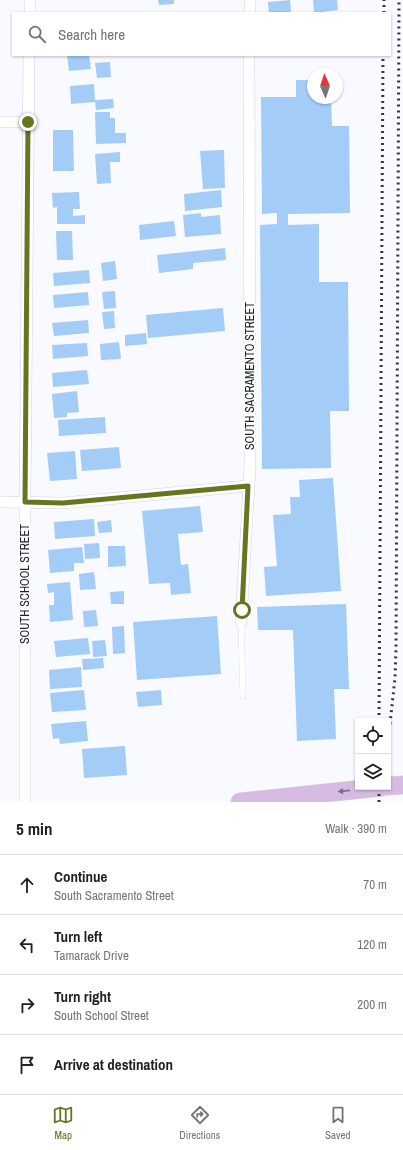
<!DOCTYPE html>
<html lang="en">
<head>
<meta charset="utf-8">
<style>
  body { margin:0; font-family:"Archivo Narrow",sans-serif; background:#f2f2f2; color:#202124 }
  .controls { position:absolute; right:12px; bottom:12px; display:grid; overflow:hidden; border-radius:0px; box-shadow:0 1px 3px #0004 }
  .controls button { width:36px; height:36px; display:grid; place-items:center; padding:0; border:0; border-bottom:1px solid #e0e0e0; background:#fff; color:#202124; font:20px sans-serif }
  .compass { position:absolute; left:307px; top:68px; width:36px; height:36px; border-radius:50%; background:#fff; box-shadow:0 1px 3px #0004; rotate:357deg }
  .stop { position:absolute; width:12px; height:12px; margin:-9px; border:3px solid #677521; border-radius:50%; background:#fff }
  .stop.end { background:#677521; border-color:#fff; box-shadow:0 1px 4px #0008 }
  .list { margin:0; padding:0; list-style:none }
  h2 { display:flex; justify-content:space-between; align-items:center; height:52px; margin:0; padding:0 16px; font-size:17px }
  h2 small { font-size:13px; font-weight:400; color:#757577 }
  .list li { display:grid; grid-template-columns:26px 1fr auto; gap:12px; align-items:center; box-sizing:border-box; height:60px; padding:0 16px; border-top:1px solid #e0e0e0 }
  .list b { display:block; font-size:15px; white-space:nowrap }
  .list p { margin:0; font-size:13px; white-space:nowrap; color:#757577 }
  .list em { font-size:13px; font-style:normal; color:#757577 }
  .icon { flex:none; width:22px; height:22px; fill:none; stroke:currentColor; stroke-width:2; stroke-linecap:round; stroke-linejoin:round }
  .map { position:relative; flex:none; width:403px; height:802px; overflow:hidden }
  .search { position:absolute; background:#fff; box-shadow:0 1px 3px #0004; left:12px; right:12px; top:12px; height:44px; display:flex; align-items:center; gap:10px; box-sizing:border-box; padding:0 14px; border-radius:0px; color:#757577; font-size:15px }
  .sheet { height:292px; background:#fff }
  nav { display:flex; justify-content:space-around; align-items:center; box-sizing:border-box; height:56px; border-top:1px solid #e0e0e0; background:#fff; font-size:11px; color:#757577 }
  nav a { display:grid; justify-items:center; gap:2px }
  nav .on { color:#677521 }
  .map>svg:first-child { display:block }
</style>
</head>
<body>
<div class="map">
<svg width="403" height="802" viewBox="0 0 403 802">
  <rect width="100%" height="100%" fill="#f9faff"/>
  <g fill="#a3ccf6">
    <polygon points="158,0 174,0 174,4 159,5"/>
    <polygon points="290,0 291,13 269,13 268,2"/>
    <polygon points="313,0 337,0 338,10 314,13"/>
    <polygon points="67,55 89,55 91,69 69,71"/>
    <polygon points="110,62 111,77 97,78 95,63"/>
    <polygon points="296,80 313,80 313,98 331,98 332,126 349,126 350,213 288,214 288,225 319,224 319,282 348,282 349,411 330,411 331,468 262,469 260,225 277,224 277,213 262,214 261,97 296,97"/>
    <polygon points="94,84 95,100 113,99 114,108 96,110 95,102 71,104 70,86"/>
    <polygon points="95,112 110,112 110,118 115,118 115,133 126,133 126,143 96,144"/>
    <polygon points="53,130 73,130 74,171 53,171"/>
    <polygon points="224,150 225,188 203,189 200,151"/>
    <polygon points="120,152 120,162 110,162 111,183 97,184 95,154"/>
    <polygon points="221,190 222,207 185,211 184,194"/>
    <polygon points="79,192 80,209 73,209 73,216 85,215 85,224 57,224 57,207 53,208 52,193"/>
    <polygon points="201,213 201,217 220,215 221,234 185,237 183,215"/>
    <polygon points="174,221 176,236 140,240 139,225"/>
    <polygon points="56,231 72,231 73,260 57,260"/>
    <polygon points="225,248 226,260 193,263 193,269 159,273 157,255"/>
    <polygon points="115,261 117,279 103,281 101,263"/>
    <polygon points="89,270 90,283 54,286 53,273"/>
    <polygon points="115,291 116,308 104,309 102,292"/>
    <polygon points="88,292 89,305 54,308 53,295"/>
    <polygon points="223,308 225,331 148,338 146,315"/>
    <polygon points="114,311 115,328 104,329 102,312"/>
    <polygon points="88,320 89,333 54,336 52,323"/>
    <polygon points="146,333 147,344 125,346 125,335"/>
    <polygon points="119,342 121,359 101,360 100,344"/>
    <polygon points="87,343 88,356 53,359 52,345"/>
    <polygon points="87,370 89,384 53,387 52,373"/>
    <polygon points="77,391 79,412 67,413 67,417 54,418 52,394"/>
    <polygon points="105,417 106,433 59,436 58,420"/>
    <polygon points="119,447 121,468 82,471 80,450"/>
    <polygon points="75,451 77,479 50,481 47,453"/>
    <polygon points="333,478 341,591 266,596 264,567 277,566 273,515 291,514 290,497 300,497 299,480"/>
    <polygon points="200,506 203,532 178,534 181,565 188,564 191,593 171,595 170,583 149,584 142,511"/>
    <polygon points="94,519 95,536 55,539 54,522"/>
    <polygon points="111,520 112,532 99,533 97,522"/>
    <polygon points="99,543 100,558 85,559 84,544"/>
    <polygon points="108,546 125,546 126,566 108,567"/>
    <polygon points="82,547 84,563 74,563 74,571 50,573 48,550"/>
    <polygon points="94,572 96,589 80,590 79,574"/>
    <polygon points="70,582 73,620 50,622 49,605 54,605 54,592 48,593 47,584"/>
    <polygon points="124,591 124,604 111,604 110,592"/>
    <polygon points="346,604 349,689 334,689 336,739 297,741 293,630 258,630 257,607"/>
    <polygon points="96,610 98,626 84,627 83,611"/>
    <polygon points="217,616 221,674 137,680 133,622"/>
    <polygon points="124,626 125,653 113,654 112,627"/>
    <polygon points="88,638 90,654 56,657 54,641"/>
    <polygon points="105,640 107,656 93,657 92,641"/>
    <polygon points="103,658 104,668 83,670 82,659"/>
    <polygon points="81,667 82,687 50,689 49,670"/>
    <polygon points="84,690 86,710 52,712 50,693"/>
    <polygon points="161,690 162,705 138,707 136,692"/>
    <polygon points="86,721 88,741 60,744 59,738 53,739 51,724"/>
    <polygon points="125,746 127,775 84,778 82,749"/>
  </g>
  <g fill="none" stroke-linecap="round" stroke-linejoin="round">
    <g stroke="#cfd1e7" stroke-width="6">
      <polyline id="lane" points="241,622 243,696"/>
    </g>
    <g stroke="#cfd1e7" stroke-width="12">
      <g id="street">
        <polyline points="30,13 30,0"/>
        <polyline points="250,13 250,0"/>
        <polyline points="0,122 28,122"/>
        <polyline points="0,502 63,503 248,486"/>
        <polyline points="241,622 250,468 249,55"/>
        <polyline points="25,802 25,502 29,55"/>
      </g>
    </g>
    <g stroke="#d7d7d8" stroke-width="19">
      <g id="primary">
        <polyline points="388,786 403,785"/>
        <polyline points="240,802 382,787"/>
      </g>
    </g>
    <use href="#lane" stroke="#fff" stroke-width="5.5"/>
    <use href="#street" stroke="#fff" stroke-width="11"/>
    <use href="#primary" stroke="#d6bce2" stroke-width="18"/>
    <g stroke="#36373e" stroke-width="3" stroke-dasharray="2 4" stroke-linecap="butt">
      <polyline points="384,13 384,0"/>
      <polyline points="379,721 383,55"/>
      <polyline points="388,742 395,678 396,649 399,0"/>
      <polyline points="379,802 379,787"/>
    </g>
  </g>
  <defs><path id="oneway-solid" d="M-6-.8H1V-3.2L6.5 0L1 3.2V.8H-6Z"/></defs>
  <use fill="#7a6e85" href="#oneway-solid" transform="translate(344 791) rotate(174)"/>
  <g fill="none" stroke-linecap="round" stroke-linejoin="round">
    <polyline stroke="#677521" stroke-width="5" points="28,122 25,502 63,503 248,486 242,610"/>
  </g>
  <g text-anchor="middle" stroke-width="4" stroke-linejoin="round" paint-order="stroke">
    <g font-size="12" fill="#1f2028" stroke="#fff">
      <text transform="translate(250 376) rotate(-90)" y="4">SOUTH SACRAMENTO STREET</text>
      <text transform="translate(25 584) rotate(-90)" y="4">SOUTH SCHOOL STREET</text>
    </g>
  </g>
</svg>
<div class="controls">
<button><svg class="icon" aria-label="locate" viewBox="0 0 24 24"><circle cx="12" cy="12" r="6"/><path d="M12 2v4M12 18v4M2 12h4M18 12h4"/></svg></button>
<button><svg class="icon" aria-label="layers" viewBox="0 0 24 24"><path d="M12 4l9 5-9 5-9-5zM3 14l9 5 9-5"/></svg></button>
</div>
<svg class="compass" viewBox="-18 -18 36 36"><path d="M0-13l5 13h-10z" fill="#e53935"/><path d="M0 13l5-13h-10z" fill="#757577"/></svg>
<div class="stop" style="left:242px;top:610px"></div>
<div class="stop end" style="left:28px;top:122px"></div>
<div class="search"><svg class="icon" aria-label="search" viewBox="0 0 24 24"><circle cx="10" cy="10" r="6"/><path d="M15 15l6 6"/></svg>Search here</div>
</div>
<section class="sheet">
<h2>5 min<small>Walk · 390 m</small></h2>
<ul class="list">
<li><svg class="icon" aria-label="ahead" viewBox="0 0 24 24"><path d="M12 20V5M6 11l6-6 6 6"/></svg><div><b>Continue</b><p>South Sacramento Street</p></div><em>70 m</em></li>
<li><svg class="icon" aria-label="left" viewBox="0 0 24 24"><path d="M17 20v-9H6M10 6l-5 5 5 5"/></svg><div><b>Turn left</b><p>Tamarack Drive</p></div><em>120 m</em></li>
<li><svg class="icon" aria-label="right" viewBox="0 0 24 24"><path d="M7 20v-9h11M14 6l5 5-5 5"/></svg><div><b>Turn right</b><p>South School Street</p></div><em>200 m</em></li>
<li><svg class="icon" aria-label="arrive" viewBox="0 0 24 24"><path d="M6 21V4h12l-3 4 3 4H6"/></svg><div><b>Arrive at destination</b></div></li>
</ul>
</section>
<nav>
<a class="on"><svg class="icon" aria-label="map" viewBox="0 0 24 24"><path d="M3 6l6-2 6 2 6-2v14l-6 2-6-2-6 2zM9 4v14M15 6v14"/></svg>Map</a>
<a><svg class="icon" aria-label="directions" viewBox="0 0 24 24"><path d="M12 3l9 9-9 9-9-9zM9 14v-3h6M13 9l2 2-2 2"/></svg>Directions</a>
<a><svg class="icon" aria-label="saved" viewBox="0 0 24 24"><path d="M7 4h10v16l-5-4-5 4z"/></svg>Saved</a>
</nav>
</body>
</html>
